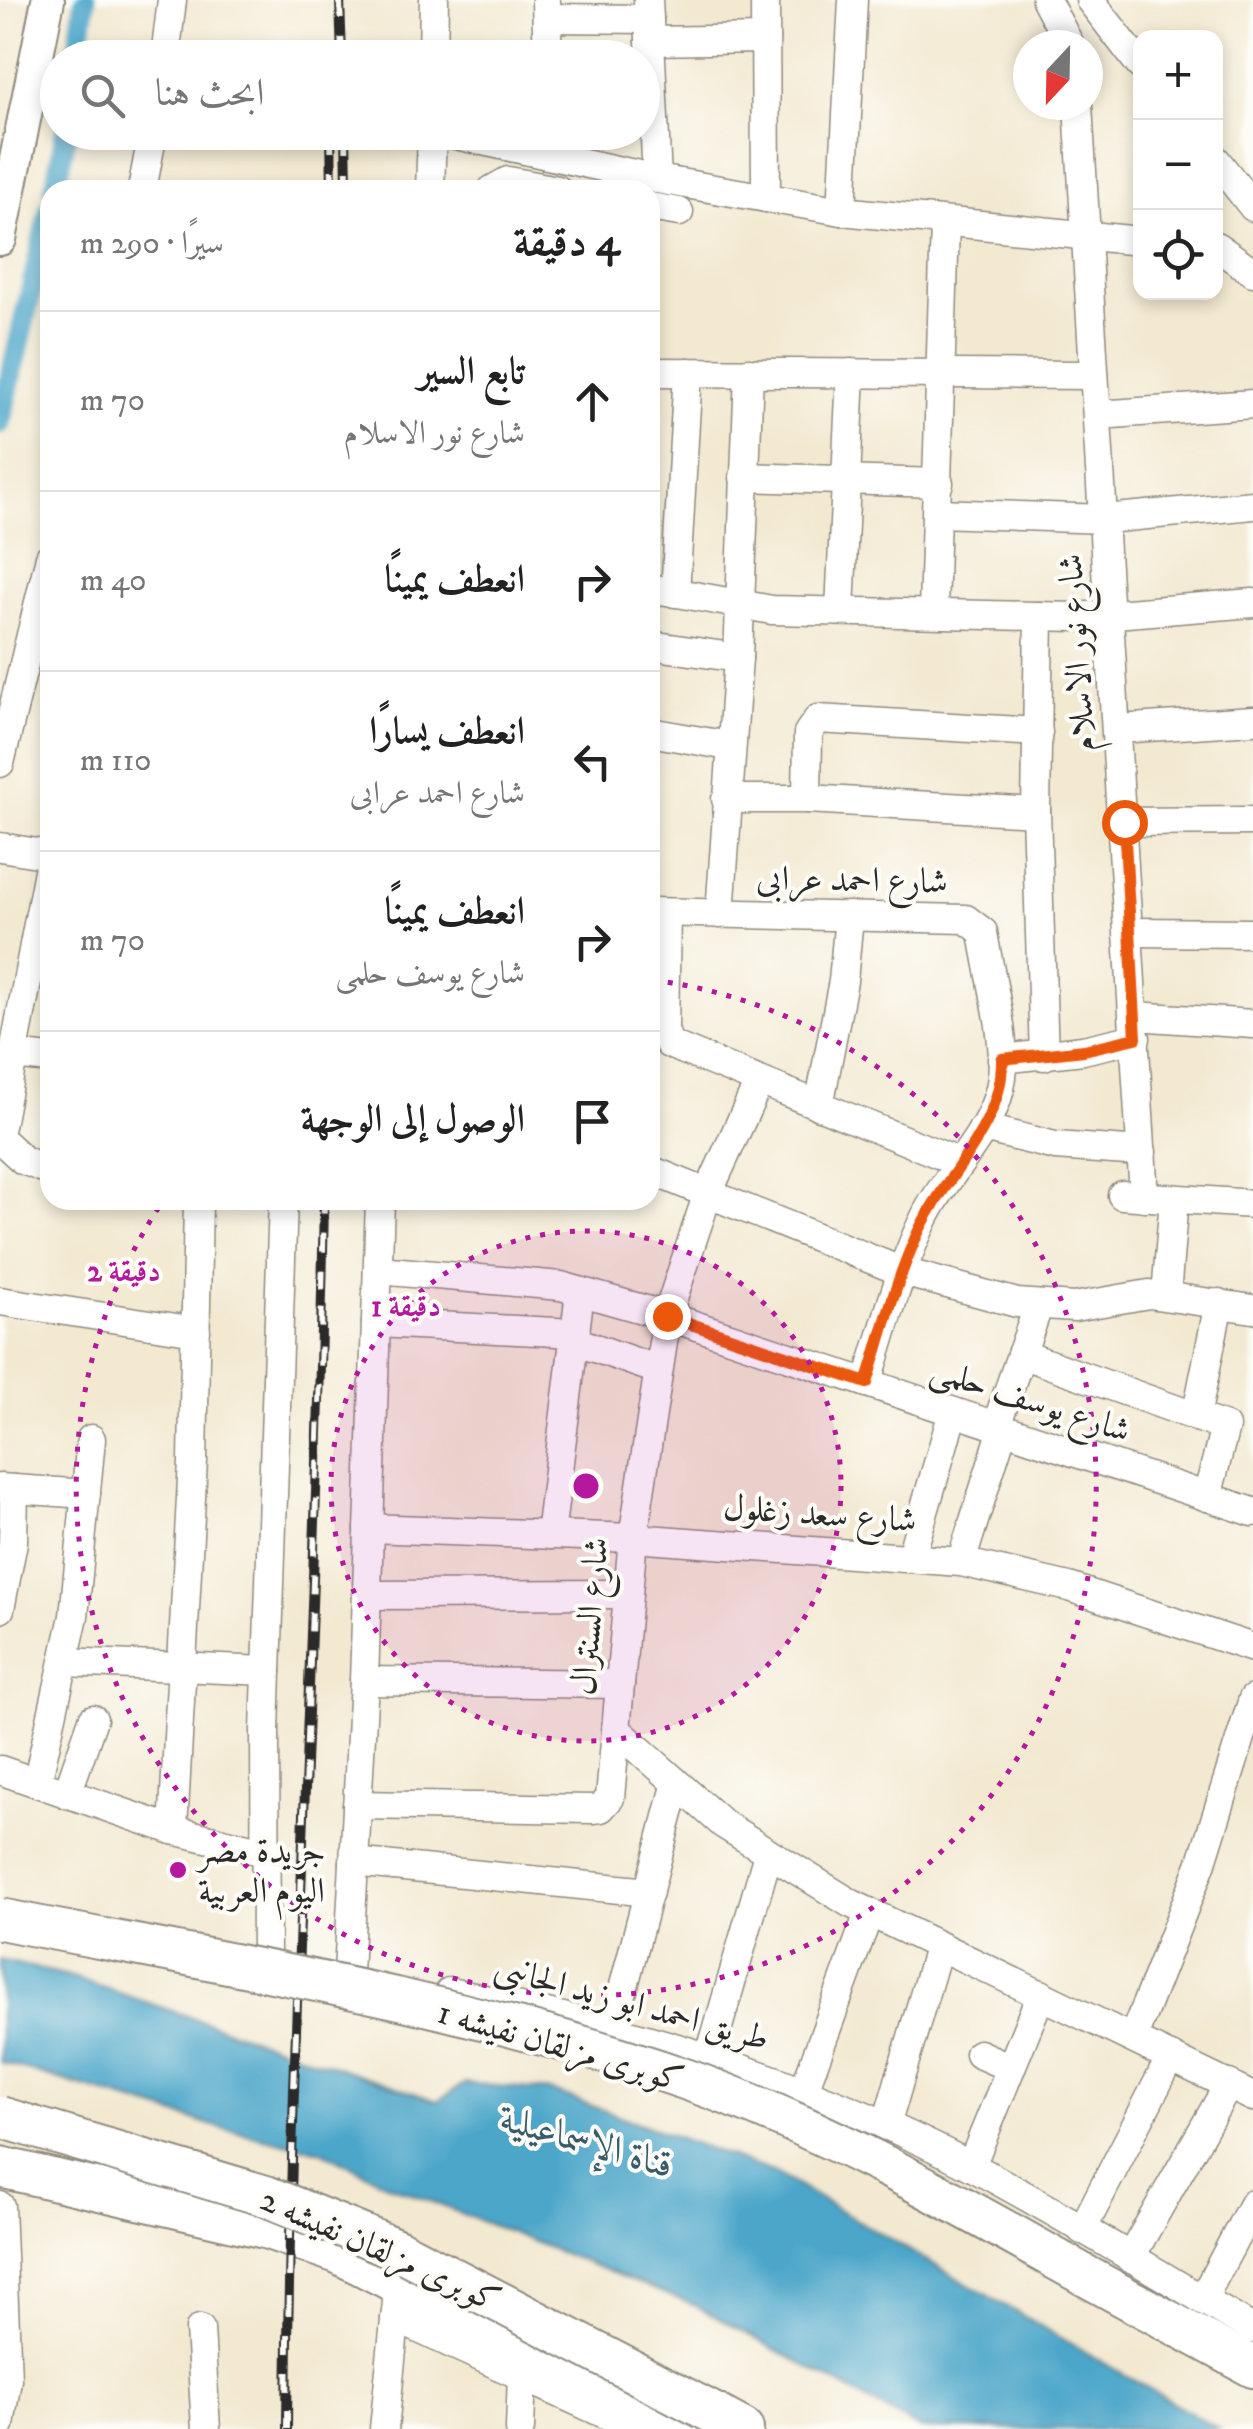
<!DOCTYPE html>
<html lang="ar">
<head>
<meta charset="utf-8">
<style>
  body { margin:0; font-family:"IM FELL DW Pica",Amiri,serif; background:#f2f2f2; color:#222; direction:rtl }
  .controls { position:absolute; right:30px; top:30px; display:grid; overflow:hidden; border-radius:20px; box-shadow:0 5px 15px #0003 }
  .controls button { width:90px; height:90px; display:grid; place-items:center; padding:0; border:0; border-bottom:2px solid #e0e0e0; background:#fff; color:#222; font:50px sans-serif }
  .compass { position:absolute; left:1013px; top:30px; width:90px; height:90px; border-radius:50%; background:#fff; box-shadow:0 5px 15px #0003; rotate:202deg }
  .stop { position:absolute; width:30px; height:30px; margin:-22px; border:8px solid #ea580c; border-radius:50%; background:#fff }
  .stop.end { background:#ea580c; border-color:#fff; box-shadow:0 2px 10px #0008 }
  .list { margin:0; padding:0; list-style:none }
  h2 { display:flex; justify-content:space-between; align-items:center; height:130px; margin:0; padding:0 40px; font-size:42px }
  h2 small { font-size:32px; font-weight:400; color:#767676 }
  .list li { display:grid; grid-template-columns:65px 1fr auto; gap:30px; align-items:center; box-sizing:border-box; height:180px; padding:0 40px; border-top:2px solid #e0e0e0 }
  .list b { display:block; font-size:38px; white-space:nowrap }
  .list p { margin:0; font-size:32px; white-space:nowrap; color:#767676 }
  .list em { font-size:32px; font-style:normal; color:#767676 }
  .icon { flex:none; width:55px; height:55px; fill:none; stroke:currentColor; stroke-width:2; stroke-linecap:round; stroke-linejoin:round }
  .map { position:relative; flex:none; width:1253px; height:2429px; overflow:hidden; direction:ltr }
  .search { position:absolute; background:#fff; box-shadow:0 5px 15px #0003; left:40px; top:40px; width:620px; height:110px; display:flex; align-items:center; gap:25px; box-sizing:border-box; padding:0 35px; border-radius:55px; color:#767676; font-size:38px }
  .panel { position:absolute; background:#fff; box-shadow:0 5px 15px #0003; left:40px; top:180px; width:620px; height:1030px; border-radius:30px; direction:rtl }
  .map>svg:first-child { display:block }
</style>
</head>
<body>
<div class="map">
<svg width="1253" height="2429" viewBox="0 0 1253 2429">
  <rect width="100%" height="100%" fill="#fdfcf7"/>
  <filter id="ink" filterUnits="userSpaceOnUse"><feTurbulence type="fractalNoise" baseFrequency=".01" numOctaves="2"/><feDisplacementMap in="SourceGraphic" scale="20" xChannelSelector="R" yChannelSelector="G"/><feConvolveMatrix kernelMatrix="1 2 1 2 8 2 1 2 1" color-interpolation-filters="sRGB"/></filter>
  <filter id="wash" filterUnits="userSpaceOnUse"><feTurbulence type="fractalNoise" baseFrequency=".0048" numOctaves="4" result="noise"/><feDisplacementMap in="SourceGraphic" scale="40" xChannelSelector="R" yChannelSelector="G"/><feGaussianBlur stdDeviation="2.25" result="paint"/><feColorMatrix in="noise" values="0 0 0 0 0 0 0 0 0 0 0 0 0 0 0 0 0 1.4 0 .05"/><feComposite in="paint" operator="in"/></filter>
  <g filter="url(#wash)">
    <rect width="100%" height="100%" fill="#f3e9d1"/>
    <polygon fill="#4ca6c9" stroke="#3c687a" stroke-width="2.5" points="0,1960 69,1976 437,2101 466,2083 551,2091 775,2173 1219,2429 920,2429 694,2305 389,2185 321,2151 221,2128 0,2062"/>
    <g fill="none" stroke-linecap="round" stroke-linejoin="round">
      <g stroke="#4ca6c9" stroke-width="22">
        <polyline points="77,58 85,0"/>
        <polyline points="55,190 66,132"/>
        <polyline points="0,423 50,210"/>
      </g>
    </g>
  </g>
  <g filter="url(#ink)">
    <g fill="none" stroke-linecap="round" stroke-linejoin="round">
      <g stroke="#8f8a7e" stroke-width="31">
        <g id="minor">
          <polyline points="648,0 657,179"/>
          <polyline points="765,0 766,198"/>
          <polyline points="1046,0 1070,45"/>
          <polyline points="1090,0 1140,65"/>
          <polyline points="546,1 548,58"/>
          <polyline points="547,18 649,19"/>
          <polyline points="650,41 765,39"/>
          <polyline points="165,58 172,0"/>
          <polyline points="433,58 434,0"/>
          <polyline points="1078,105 1144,1197"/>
          <polyline points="442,132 657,179 842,211 1140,241"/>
          <polyline points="1216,160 1253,207"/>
          <polyline points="142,190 153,132"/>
          <polyline points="430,190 432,132"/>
          <polyline points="492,190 508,181 558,190"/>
          <polyline points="650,207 679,212"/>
          <polyline points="842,211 853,0"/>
          <polyline points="1216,246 1253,272"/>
          <polyline points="650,372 1094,375"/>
          <polyline points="1098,415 1253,404"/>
          <polyline points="744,477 939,483"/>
          <polyline points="938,513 1105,519 1253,505"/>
          <polyline points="650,588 772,610 1076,617 1253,603"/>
          <polyline points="675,593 688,372"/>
          <polyline points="840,610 851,373"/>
          <polyline points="933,611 945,224"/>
          <polyline points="1039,616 1036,812 1044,1056"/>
          <polyline points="650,645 738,658"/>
          <polyline points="1118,729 1253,720"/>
          <polyline points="650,732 729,746"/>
          <polyline points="0,763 50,557"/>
          <polyline points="726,799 807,799 1036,812"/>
          <polyline points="807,799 808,733 818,719 1038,732"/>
          <polyline points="1124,822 1253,821"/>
          <polyline points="0,847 50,855"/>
          <path d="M650,912l316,7 17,13c6,42 24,104 19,145 -6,53 -54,93 -77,140 -26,52 -40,111 -58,166"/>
          <polyline points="666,913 664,1030 669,1044 958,1162"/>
          <polyline points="720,914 738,658 749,372"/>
          <polyline points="1130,932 1253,933"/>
          <polyline points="1135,1016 1253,1024"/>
          <polyline points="13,1055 50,1059"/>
          <polyline points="1002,1059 1083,1050 1136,1038"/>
          <polyline points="819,1106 843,981 849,916"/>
          <polyline points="0,1126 50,860"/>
          <polyline points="983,1128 1055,1146 1142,1152"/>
          <polyline points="0,1139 23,1160 50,1171"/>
          <polyline points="650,1170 903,1272 1017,1303 1074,1307 1149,1294 1253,1309"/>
          <polyline points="1122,1195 1253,1204"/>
          <polyline points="378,1270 561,1286 667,1316 1253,1512"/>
          <polyline points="1166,1295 1174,1199"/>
          <polyline points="0,1301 196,1331"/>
          <polyline points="376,1323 576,1333"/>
          <polyline points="575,1341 658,1370"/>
          <polyline points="1021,1354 1225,1427 1207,1497"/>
          <polyline points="1196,1417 1219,1303"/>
          <polyline points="996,1426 1038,1307"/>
          <polyline points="0,1488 86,1494"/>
          <polyline points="369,1528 633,1538 961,1562 1069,1587 1253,1648"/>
          <polyline points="550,1535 580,1292"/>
          <polyline points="911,1556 953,1412"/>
          <polyline points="961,1562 1003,1429"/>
          <polyline points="367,1595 628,1594"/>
          <polyline points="0,1609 13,1542 14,1489"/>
          <polyline points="66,1662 267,1671"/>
          <polyline points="364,1681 620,1684"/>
          <polyline points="616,1729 723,1824 850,1903 1253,2097"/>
          <polyline points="0,1770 173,1830 264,1852"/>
          <polyline points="37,1783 74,1616 91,1439"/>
          <polyline points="67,1794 93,1719"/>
          <polyline points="357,1805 592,1809 601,1808 610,1798 633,1538 667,1316 708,1193 759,1082"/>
          <polyline points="173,1830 193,1461 198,1200"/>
          <polyline points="354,1862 649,1892"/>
          <polyline points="266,1958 265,1731 283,1200"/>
          <polyline points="348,1973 364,1681 380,1200"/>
          <path d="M449,1992c181,35 357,88 522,174 96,51 188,109 282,163"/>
          <polyline points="613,2028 676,1786"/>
          <polyline points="1133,2038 1201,1865 1253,1699"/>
          <polyline points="979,2054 1011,2068"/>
          <polyline points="710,2055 768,1854"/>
          <polyline points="804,2090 869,1913"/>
          <polyline points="886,2126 938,1948"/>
          <polyline points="971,2166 1041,1994"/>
          <polyline points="0,2206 7,2379 0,2425"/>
          <polyline points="1082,2230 1171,2057"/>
          <polyline points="1130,2258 1229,2084"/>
          <polyline points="1202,2300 1253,2204"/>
          <polyline points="395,2318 638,2429"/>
          <polyline points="200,2329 206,2429"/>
          <polyline points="384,2429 397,2301"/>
          <polyline points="520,2429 522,2375"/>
        </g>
      </g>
      <g stroke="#8f8a7e" stroke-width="36">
        <polyline id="major" points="0,239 48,0"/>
      </g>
      <g stroke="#8f8a7e" stroke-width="44">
        <g id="highway">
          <polyline points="0,2167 265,2228 338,2253 685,2429"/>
          <polyline points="1086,2276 1253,2367"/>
          <polyline points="715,2414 743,2429"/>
        </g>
      </g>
      <use href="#minor" stroke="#fff" stroke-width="28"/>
      <use href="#major" stroke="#fff" stroke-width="32"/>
      <use href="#highway" stroke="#fff" stroke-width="40"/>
      <g stroke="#2b2b2b" stroke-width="10">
        <g id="rail">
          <polyline points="340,0 342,58"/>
          <polyline points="331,132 332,190"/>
          <polyline points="346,132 347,185"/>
          <path d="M287,2429c3,-410 30,-819 37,-1229"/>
        </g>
      </g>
      <use href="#rail" stroke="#fdfcf7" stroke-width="6" stroke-dasharray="19" stroke-linecap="butt"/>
      <g stroke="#8f8a7e" stroke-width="44" stroke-linecap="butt">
        <g id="highway-bridge">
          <path d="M0,1919c230,45 463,83 685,160 141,49 272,124 401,197"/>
          <polyline points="0,2117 266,2196 399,2250 715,2414"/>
        </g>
      </g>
      <use href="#highway-bridge" stroke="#fff" stroke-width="40"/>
    </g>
  </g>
  <g fill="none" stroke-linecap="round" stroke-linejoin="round" filter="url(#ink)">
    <path stroke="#ea580c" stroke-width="12" d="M667,1316l200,67c15,-48 28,-99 49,-146 26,-59 88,-111 86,-178l82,-9 52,-12 -12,-216"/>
  </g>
  <circle cx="586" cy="1486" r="255" fill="#b5179e" fill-opacity=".12"/>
  <g fill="none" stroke="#b5179e" stroke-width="5" stroke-dasharray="5 10">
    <circle cx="586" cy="1486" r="255"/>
    <path d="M653 980A510 510 0 1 1 163 1201"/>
  </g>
  <circle fill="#b5179e" stroke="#fdfcf7" stroke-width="4" cx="178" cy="1870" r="10"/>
  <g text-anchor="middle" stroke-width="8" stroke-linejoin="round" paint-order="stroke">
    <g font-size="35" fill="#2b2b2b" stroke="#fdfcf7">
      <text transform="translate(1076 653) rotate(-94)" y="12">شارع نور الاسلام</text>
      <text transform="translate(852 879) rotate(1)" y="12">شارع احمد عرابى</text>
      <text transform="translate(1031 1399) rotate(18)" y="12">شارع يوسف حلمى</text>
      <text transform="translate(820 1513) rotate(4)" y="12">شارع سعد زغلول</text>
      <text transform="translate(589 1616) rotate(-85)" y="12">شارع السنترال</text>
      <text transform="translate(632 2002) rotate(15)" y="12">طريق احمد ابو زيد الجانبى</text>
      <text transform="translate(561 2045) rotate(16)" y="12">كوبرى مزلقان نفيشه 1</text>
      <text transform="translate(381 2249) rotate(24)" y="12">كوبرى مزلقان نفيشه 2</text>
    </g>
    <g font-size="35" fill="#2b2b2b" stroke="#fdfcf7" text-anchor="start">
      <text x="198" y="1862">جريدة مصر<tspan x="198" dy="40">اليوم العربية</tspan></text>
    </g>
    <g font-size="38" font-style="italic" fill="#385c6a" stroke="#fdfcf7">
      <text transform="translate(588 2141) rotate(16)" y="13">قناة الإسماعيلية</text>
    </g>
  </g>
  <circle cx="586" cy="1486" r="15" fill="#b5179e" stroke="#fdfcf7" stroke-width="5"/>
  <g font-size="30" text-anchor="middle" font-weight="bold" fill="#b5179e" stroke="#fdfcf7" stroke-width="8" stroke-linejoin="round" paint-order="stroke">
    <text x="124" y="1281">2 دقيقة</text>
    <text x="406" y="1316">1 دقيقة</text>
  </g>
</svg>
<div class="controls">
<button>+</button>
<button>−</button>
<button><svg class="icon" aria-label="locate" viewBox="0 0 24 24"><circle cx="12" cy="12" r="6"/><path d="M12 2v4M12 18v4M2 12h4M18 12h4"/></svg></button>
</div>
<svg class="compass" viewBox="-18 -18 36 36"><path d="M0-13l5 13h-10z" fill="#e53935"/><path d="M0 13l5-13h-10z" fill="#767676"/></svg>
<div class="stop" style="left:1124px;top:822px"></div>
<div class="stop end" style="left:667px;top:1316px"></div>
<div class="search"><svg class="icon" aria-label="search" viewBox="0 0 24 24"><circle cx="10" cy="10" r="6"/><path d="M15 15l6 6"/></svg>ابحث هنا</div>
<section class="panel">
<h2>4 دقيقة<small>سيرًا · 290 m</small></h2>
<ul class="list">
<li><svg class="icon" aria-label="ahead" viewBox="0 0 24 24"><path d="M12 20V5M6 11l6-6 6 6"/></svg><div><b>تابع السير</b><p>شارع نور الاسلام</p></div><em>70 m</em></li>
<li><svg class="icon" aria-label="right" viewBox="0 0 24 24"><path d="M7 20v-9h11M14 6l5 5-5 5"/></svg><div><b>انعطف يمينًا</b></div><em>40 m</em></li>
<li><svg class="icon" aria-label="left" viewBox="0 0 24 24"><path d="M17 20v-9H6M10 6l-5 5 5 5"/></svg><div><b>انعطف يسارًا</b><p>شارع احمد عرابى</p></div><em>110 m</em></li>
<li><svg class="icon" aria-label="right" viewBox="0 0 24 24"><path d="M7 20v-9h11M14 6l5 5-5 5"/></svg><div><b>انعطف يمينًا</b><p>شارع يوسف حلمى</p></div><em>70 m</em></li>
<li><svg class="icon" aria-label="arrive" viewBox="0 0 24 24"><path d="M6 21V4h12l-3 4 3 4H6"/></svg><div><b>الوصول إلى الوجهة</b></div></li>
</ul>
</section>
</div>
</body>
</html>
